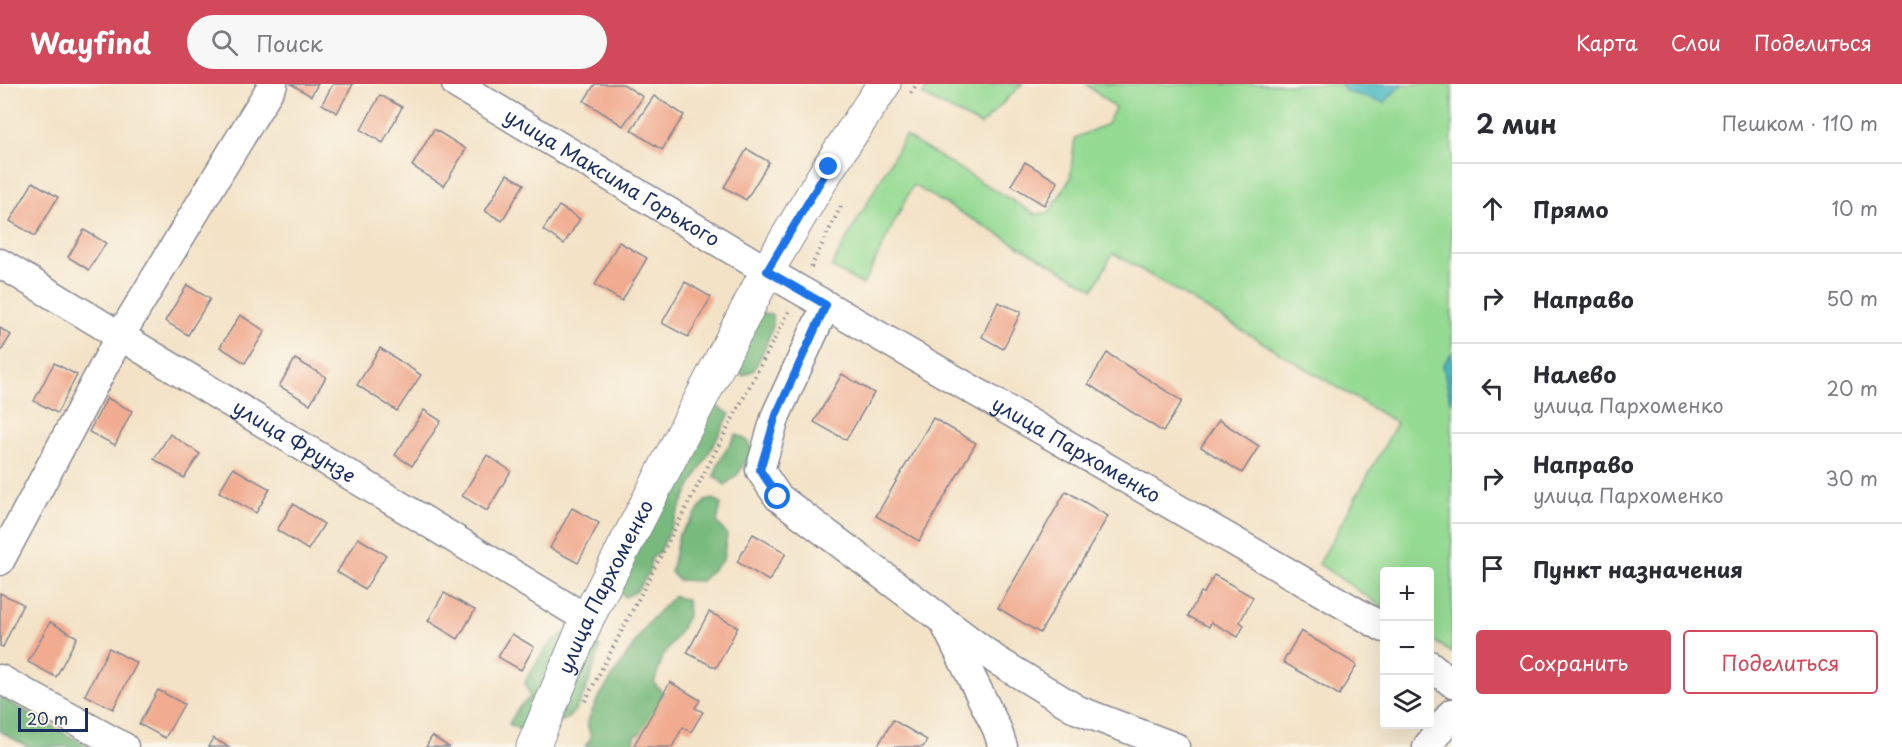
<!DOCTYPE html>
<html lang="ru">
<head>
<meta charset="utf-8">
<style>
  body { margin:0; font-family:"Playpen Sans",sans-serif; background:#f7f7f7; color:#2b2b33 }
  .controls { position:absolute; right:18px; bottom:18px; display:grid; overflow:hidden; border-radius:6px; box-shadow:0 6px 24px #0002 }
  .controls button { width:54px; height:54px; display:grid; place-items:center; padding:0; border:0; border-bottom:2px solid #e1e1e2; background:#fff; color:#2b2b33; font:30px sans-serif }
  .scale { position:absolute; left:18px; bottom:15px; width:70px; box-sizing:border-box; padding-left:6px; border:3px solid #1b2f5e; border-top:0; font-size:16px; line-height:21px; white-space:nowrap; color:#1b2f5e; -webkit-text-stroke:4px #fbf7ec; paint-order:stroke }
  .stop { position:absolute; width:18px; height:18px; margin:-14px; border:4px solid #1a73e8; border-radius:50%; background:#fff }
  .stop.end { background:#1a73e8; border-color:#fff; box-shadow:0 2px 6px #0008 }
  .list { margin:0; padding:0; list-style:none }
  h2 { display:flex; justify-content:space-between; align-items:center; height:78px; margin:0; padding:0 24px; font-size:26px }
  h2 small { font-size:20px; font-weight:400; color:#7c7c81 }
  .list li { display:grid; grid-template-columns:39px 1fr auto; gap:18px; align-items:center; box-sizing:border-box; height:90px; padding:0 24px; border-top:2px solid #e1e1e2 }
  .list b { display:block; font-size:22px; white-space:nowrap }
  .list p { margin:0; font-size:20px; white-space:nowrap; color:#7c7c81 }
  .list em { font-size:20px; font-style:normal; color:#7c7c81 }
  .actions { display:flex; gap:12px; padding:18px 24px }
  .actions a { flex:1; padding:14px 0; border:2px solid #d1495b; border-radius:6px; text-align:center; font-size:21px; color:#d1495b }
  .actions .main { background:#d1495b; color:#fff }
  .icon { flex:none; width:33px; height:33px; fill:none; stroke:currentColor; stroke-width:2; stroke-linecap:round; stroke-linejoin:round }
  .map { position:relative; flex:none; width:1452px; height:663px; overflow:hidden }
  header { display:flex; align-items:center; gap:36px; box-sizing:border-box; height:84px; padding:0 30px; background:#d1495b; color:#fff }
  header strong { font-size:28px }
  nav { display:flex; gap:33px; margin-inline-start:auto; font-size:21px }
  .search { width:420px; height:54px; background:#f7f7f7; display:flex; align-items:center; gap:15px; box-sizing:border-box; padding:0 21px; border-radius:33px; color:#7c7c81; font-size:22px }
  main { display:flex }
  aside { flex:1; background:#fff }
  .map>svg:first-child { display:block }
</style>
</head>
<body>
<header>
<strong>Wayfind</strong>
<div class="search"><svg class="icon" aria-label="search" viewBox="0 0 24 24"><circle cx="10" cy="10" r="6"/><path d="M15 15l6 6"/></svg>Поиск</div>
<nav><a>Карта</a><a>Слои</a><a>Поделиться</a></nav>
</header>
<main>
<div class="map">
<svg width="1452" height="663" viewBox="0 0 1452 663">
  <rect width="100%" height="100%" fill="#fbf7ec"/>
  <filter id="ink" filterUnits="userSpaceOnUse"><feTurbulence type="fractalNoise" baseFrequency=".0167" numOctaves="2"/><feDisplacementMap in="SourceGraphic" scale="12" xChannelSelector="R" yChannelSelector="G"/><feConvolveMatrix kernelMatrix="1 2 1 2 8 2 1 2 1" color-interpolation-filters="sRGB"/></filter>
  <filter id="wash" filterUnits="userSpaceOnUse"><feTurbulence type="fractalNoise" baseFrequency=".008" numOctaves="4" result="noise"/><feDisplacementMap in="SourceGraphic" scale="24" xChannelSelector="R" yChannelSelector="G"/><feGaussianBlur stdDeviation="1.35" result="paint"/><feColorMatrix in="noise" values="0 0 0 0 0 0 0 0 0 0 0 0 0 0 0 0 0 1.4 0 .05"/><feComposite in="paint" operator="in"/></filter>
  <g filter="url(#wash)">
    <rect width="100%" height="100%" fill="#f3e2c6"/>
    <g fill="#95da93" stroke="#588478" stroke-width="1.5">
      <polygon points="930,0 1022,0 981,41 922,11"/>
      <polygon points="1086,0 1341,0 1345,7 1384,18 1402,0 1452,0 1452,269 1443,281 1450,315 1452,317 1452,569 1430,554 1430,488 1384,488 1384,524 1319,480 1397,339 1113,169 1094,205 913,101 863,201 831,183 905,52 1035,130 1049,129 1070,95 1075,54 1107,40 1115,24"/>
    </g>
    <g fill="#78ba7d" stroke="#4a746e" stroke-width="1.5">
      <polygon points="759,228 772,231 773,242 764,266 754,286 743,292 737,283 739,262"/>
      <polygon points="716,322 730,330 685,413 660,467 651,475 648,490 636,508 625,513 616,504 704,329"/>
      <polygon points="736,350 748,357 752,368 738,390 725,401 714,392 720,376"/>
      <polygon points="714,415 721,420 717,438 727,451 723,476 701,497 678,496 671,488 679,450 693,434 705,417"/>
      <polygon points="674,512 687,516 688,531 678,550 663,572 654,599 671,618 653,647 636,650 632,663 585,663 591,654 587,639 597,616 648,539"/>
      <path d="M572,545l28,18c-6,19 -19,73 -42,75 -7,1 -17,-3 -24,-5l-14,13 -11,-6 9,-16 12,-11 -5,-15c12,-21 23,-44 47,-53z"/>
      <polygon points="0,613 89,663 28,663 0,647"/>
    </g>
    <g fill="#49b8c1" stroke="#327490" stroke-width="1.5">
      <polygon points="1341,0 1402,0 1384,19 1345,7"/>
      <polygon points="1452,269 1452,317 1450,315 1443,281"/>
    </g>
    <g id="blocks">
      <g fill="#f0ab90">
        <polygon points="291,0 318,0 311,12"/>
        <polygon points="333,0 353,0 337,29 322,20"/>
        <polygon points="595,0 623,0 643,13 623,42 584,17"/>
        <polygon points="380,11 402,23 383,59 361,46"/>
        <polygon points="654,12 684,31 662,66 631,46"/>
        <polygon points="434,45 466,65 444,102 412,82"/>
        <polygon points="747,65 769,78 746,116 724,103"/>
        <polygon points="1025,78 1058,98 1044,121 1011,101"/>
        <polygon points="507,90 524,100 502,137 485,127"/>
        <polygon points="33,98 58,113 35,152 10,137"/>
        <polygon points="559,122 580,135 564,160 543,146"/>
        <polygon points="84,146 106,159 89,186 68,173"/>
        <polygon points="619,158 647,174 622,217 595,201"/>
        <polygon points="685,198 711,213 688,253 662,239"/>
        <polygon points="187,201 210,215 188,251 165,237"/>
        <polygon points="998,218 1021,228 1003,265 982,253"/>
        <polygon points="240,231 265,247 245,279 220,263"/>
        <polygon points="0,244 11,251 0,269"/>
        <polygon points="380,264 421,291 397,327 357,301"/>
        <polygon points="1107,269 1182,317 1163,348 1088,300"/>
        <polygon points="295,275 326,293 310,320 279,302"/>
        <polygon points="54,279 77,291 57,329 34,317"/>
        <polygon points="842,290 874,309 846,356 814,338"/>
        <polygon points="107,314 132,327 115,361 89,348"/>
        <polygon points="424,326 441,337 412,382 395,371"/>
        <polygon points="933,334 976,359 919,457 876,432"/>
        <polygon points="1219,336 1259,362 1242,389 1201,363"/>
        <polygon points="170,350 200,370 184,394 154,375"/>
        <polygon points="487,371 511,387 487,427 462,412"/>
        <polygon points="233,384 270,405 256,429 219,408"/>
        <polygon points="1066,407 1108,432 1040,549 998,524"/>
        <polygon points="293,420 324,440 308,466 277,446"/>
        <polygon points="572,424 599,439 578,479 550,464"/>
        <polygon points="753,450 786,469 769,497 737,478"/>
        <polygon points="358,454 386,471 365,505 337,488"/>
        <polygon points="1214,491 1253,513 1240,538 1244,541 1238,553 1211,538 1209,543 1188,532 1201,508 1204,509"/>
        <polygon points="0,509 23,520 3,563 0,562"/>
        <polygon points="444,509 475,526 458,555 428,537"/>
        <polygon points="709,528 738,543 716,584 687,569"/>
        <polygon points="50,538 77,553 56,593 28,578"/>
        <polygon points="1301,547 1357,581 1339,611 1283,578"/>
        <polygon points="512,550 534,563 521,586 498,573"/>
        <polygon points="109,564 137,579 113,625 85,611"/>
        <polygon points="670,598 700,616 695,624 703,628 691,648 683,643 672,663 633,663"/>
        <polygon points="158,606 184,620 165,654 139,640"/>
        <polygon points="893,636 927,656 923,663 877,663"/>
        <polygon points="432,652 449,663 426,663"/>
        <polygon points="213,654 229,663 208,663"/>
      </g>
    </g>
  </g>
  <g filter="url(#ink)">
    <use href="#blocks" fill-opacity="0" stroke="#878892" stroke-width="1.5"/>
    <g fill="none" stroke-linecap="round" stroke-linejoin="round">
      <g stroke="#878892" stroke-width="31">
        <g id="street">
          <path id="s1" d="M456,0l311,187 617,357"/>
          <path id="s2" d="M0,179l587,356"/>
          <polyline points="826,221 776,331 760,386 778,413 996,576 1078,626 1175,663"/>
          <polyline points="0,477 120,252 273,0"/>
          <polyline points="946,542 997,645 1003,663"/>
          <polyline points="1430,581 1452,599"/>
          <polyline points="0,595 124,663"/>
          <polyline points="1427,663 1452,629"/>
        </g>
      </g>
      <g stroke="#878892" stroke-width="35">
        <g id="secondary">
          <path id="s3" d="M533,663l54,-128 180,-348 62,-104 55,-83"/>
        </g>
      </g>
      <g stroke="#878892" stroke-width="4" stroke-dasharray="1.5 4.5" stroke-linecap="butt">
        <polyline points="911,9 917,0"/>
        <polyline points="811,183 842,120"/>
        <polyline points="585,617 789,227"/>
      </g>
      <use href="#street" stroke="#fff" stroke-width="28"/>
      <use href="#secondary" stroke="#fff" stroke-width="33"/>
    </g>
  </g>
  <g fill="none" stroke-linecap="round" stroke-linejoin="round" filter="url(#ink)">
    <polyline stroke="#1a73e8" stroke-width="8" points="778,413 760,386 776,331 826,221 767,187 829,83"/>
  </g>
  <g text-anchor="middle" stroke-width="5" stroke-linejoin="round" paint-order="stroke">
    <g font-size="20" fill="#1b2f5e" stroke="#fbf7ec">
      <text dy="7" stroke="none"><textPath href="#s1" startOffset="182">улица Максима Горького</textPath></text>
      <text dy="7" stroke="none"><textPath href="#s2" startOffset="344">улица Фрунзе</textPath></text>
      <text dy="7" stroke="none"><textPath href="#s1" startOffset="720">улица Пархоменко</textPath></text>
      <text dy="7" stroke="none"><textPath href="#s3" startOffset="176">улица Пархоменко</textPath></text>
    </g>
  </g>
</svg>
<div class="controls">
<button>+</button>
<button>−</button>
<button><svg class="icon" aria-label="layers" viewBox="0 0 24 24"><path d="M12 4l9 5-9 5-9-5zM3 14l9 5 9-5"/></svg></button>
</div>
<div class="scale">20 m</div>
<div class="stop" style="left:778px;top:413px"></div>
<div class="stop end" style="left:829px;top:83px"></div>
</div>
<aside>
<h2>2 мин<small>Пешком · 110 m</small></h2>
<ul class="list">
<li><svg class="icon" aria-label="ahead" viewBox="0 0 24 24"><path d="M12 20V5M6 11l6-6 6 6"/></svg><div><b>Прямо</b></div><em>10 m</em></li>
<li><svg class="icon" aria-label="right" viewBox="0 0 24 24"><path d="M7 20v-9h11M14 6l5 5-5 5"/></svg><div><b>Направо</b></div><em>50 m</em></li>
<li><svg class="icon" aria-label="left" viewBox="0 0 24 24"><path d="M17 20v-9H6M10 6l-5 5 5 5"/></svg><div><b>Налево</b><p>улица Пархоменко</p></div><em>20 m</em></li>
<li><svg class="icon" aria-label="right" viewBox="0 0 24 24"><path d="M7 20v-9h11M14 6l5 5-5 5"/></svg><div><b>Направо</b><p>улица Пархоменко</p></div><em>30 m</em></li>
<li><svg class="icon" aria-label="arrive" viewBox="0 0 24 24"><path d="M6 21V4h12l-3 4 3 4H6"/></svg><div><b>Пункт назначения</b></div></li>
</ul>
<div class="actions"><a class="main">Сохранить</a><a>Поделиться</a></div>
</aside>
</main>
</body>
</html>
